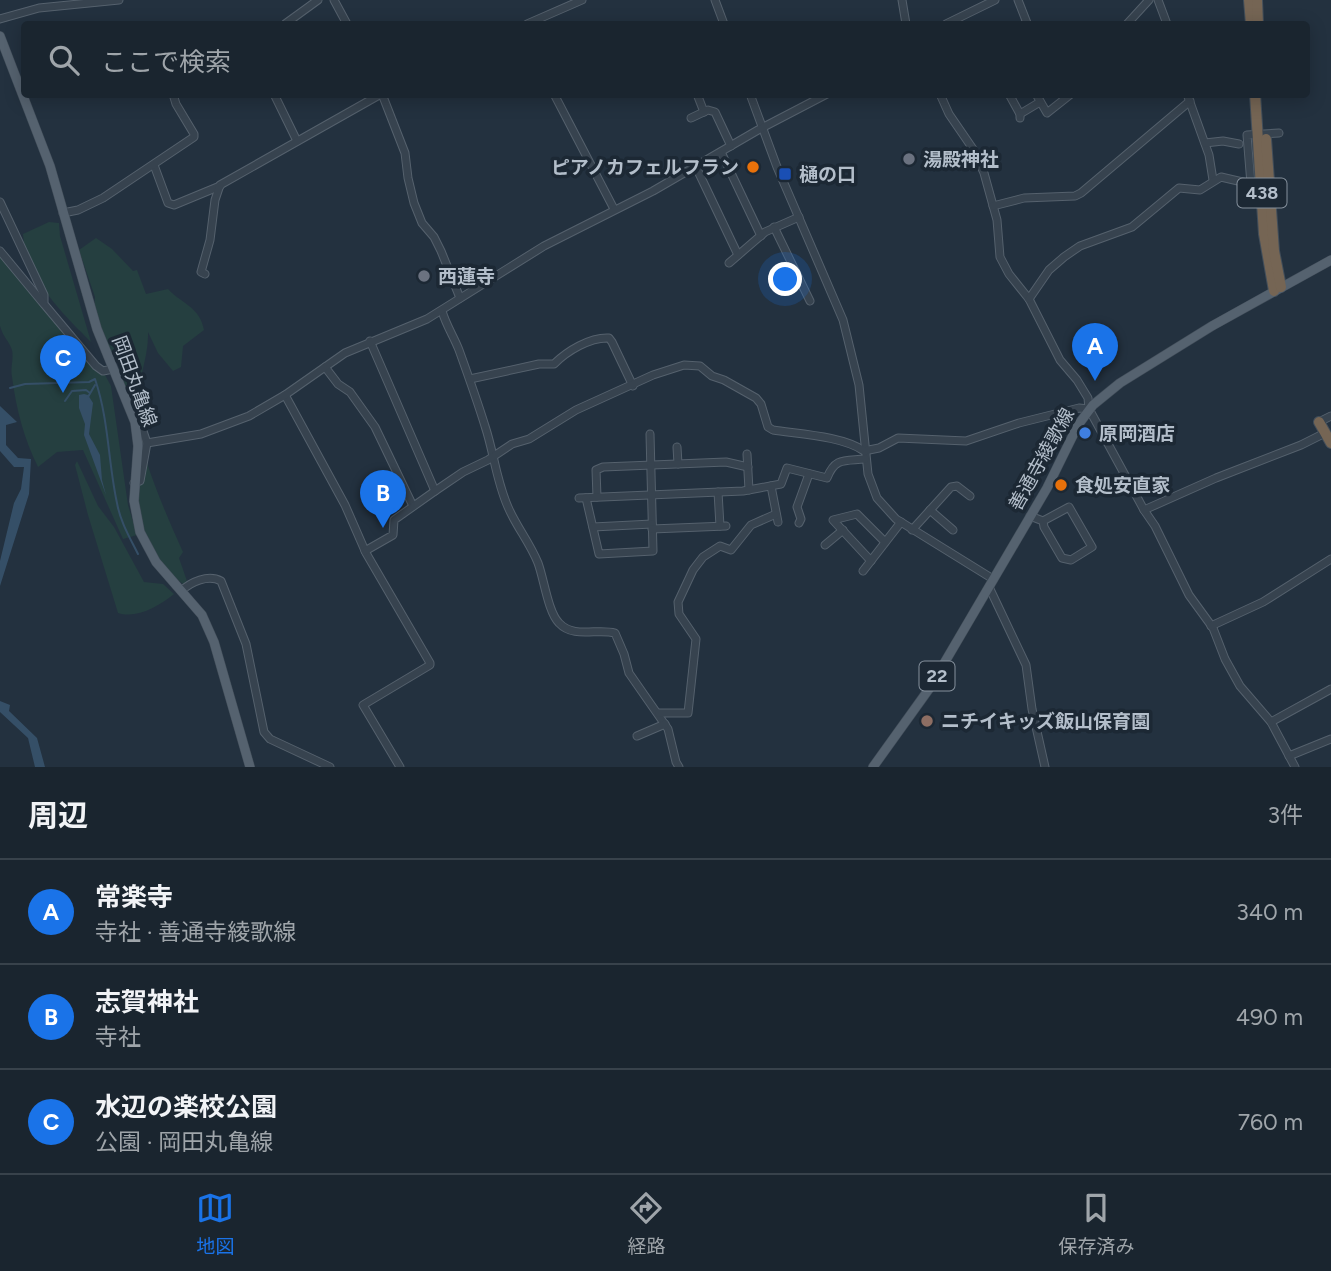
<!DOCTYPE html>
<html lang="ja">
<head>
<meta charset="utf-8">
<style>
  body { margin:0; font-family:Figtree,"Noto Sans JP",sans-serif; background:#27313b; color:#f1f3f6 }
  .you { position:absolute; left:786px; top:280px; width:24px; height:24px; margin:-18px; border:5px solid #fff; border-radius:50%; background:#1a73e8; box-shadow:0 0 0 10px #1a73e833 }
  .badge { display:grid; place-items:center; width:46px; height:46px; border-radius:50%; background:#1a73e8; color:#fff; font-size:23px; font-weight:700 }
  .pin { position:absolute; translate:-50% -58px; filter:drop-shadow(0 2px 4px #0008) }
  .pin::after { content:''; position:absolute; top:37px; width:24px; height:21px; background:inherit; clip-path:polygon(0 0,100% 0,50% 100%) }
  .list { margin:0; padding:0; list-style:none }
  h2 { display:flex; justify-content:space-between; align-items:center; height:91px; margin:0; padding:0 28px; font-size:30px }
  h2 small { font-size:23px; font-weight:400; color:#9fa5aa }
  .list li { display:grid; grid-template-columns:46px 1fr auto; gap:21px; align-items:center; box-sizing:border-box; height:105px; padding:0 28px; border-top:2px solid #38424b }
  .list b { display:block; font-size:26px; white-space:nowrap }
  .list p { margin:0; font-size:23px; white-space:nowrap; color:#9fa5aa }
  .list em { font-size:23px; font-style:normal; color:#9fa5aa }
  .icon { flex:none; width:38px; height:38px; fill:none; stroke:currentColor; stroke-width:2; stroke-linecap:round; stroke-linejoin:round }
  .map { position:relative; flex:none; width:1331px; height:767px; overflow:hidden }
  .search { position:absolute; background:#1a252f; box-shadow:0 4px 18px #0003; left:21px; right:21px; top:21px; height:77px; display:flex; align-items:center; gap:18px; box-sizing:border-box; padding:0 24px; border-radius:7px; color:#9fa5aa; font-size:26px }
  .sheet { height:406px; background:#1a252f }
  nav { display:flex; justify-content:space-around; align-items:center; box-sizing:border-box; height:98px; border-top:2px solid #38424b; background:#1a252f; font-size:19px; color:#9fa5aa }
  nav a { display:grid; justify-items:center; gap:4px }
  nav .on { color:#1a73e8 }
  .map>svg:first-child { display:block }
</style>
</head>
<body>
<div class="map">
<svg width="1331" height="767" viewBox="0 0 1331 767">
  <rect width="100%" height="100%" fill="#23313f"/>
  <g fill="#253f40">
    <path d="M49,222l10,1 1,13 31,106c-30,-30 -65,-64 -68,-108z"/>
    <path d="M96,238l16,11 21,22 4,-1 9,24 22,-5c14,15 32,18 36,41l-21,16 -2,21 -8,4 -15,-18 -10,-21c1,26 -12,51 -11,78l-14,-27 -6,-23 -11,-18 -12,-35 1,-10 -16,-47z"/>
    <path d="M0,253l105,122 6,11 17,119 9,30 -14,4 -40,-89 -26,2 -19,15c-14,-28 -22,-59 -26,-90 -2,-9 2,-18 0,-27 -3,-9 -9,-13 -12,-24z"/>
    <path d="M146,460c10,31 23,61 37,92l-4,6 8,23 -4,3c-39,-30 -55,-78 -37,-124z"/>
    <path d="M77,461l21,45 16,21 30,55 19,2 11,10c-15,12 -37,25 -56,19l-30,-98 -13,-50z"/>
  </g>
  <g fill="#354f67">
    <polygon points="84,394 88,395 93,403 89,434 100,455 102,480 106,495 84,435 85,424 79,408 79,395"/>
    <polygon points="0,406 17,422 6,425 6,445 18,458 31,459 29,494 0,586 0,561 14,503 21,489 24,467 14,467 0,451"/>
    <polygon points="0,701 10,705 9,711 37,738 45,767 35,767 28,738 0,712"/>
  </g>
  <g fill="none" stroke-linecap="round" stroke-linejoin="round">
    <g stroke="#354f67" stroke-width="2">
      <path d="M10,388l15,-4 64,-2 6,-3c14,41 13,83 22,124 3,18 13,35 21,51"/>
      <polyline points="88,397 95,385"/>
      <polyline points="65,401 72,391 86,390 90,393"/>
    </g>
    <g stroke="#55616d" stroke-width="9">
      <g id="minor">
        <polyline points="334,0 347,24"/>
        <polyline points="715,0 724,24"/>
        <polyline points="902,0 906,24"/>
        <polyline points="1018,0 1027,23 1024,24"/>
        <polyline points="1158,0 1167,24"/>
        <polyline points="0,19 39,8 119,0"/>
        <polyline points="285,24 318,0"/>
        <polyline points="527,24 582,0"/>
        <polyline points="946,24 995,0"/>
        <polyline points="1127,24 1149,0"/>
        <polyline points="274,94 297,141"/>
        <polyline points="382,94 405,153 408,178 414,203 422,223 434,237 441,251 460,298"/>
        <polyline points="554,94 614,209"/>
        <polyline points="697,94 704,112"/>
        <polyline points="750,94 777,167 843,320 859,385 868,474 877,498 896,519 993,579"/>
        <polyline points="940,94 949,114 973,149 984,173 997,220 1000,257 1009,274 1029,299 1060,360 1077,380 1088,398 1089,409 1144,510 1155,526 1189,595 1213,628 1225,659 1240,686 1271,722 1295,767"/>
        <polyline points="1009,94 1020,114 1020,118"/>
        <polyline points="1036,94 1047,113 1071,94"/>
        <polyline points="1187,94 1209,155 1213,180"/>
        <polyline points="1020,114 1040,102"/>
        <polyline points="691,118 708,110 715,112 731,146"/>
        <polyline points="1205,143 1223,141 1239,144"/>
        <polyline points="721,152 761,236"/>
        <polyline points="154,165 168,203 174,205 220,186"/>
        <polyline points="696,167 738,255"/>
        <polyline points="0,202 44,295 44,304 96,366 103,371 113,369"/>
        <polyline points="993,206 1024,198 1075,196 1081,193 1190,101"/>
        <polyline points="63,213 78,210 103,198 194,137 194,134 176,104 173,94"/>
        <polyline points="774,227 810,301"/>
        <polyline points="0,251 43,303"/>
        <polyline points="729,263 765,232 799,217"/>
        <polyline points="205,274 201,272 210,240 215,200 220,185 381,94"/>
        <polyline points="1029,299 1049,270 1064,257 1080,246 1132,227 1179,188 1200,190 1221,177 1251,184 1247,135 1279,133"/>
        <path d="M442,311c4,14 12,26 17,39 9,25 18,50 26,76 9,27 11,54 23,81 8,19 22,36 30,56 6,16 10,49 21,60 15,16 38,5 56,10l9,21 5,19 39,56 8,33 3,5"/>
        <polyline points="370,341 435,491"/>
        <polyline points="325,367 338,384 350,392 375,427 413,506"/>
        <path d="M470,379l69,-15h15c13,-13 36,-27 55,-26l3,4 21,44"/>
        <polyline points="285,395 345,505 366,553 430,663 430,665 363,705 400,767"/>
        <polyline points="129,405 137,413 147,443 201,434 249,416 285,395 345,353 427,319 544,246 653,191 758,130 827,94"/>
        <polyline points="1319,422 1331,416"/>
        <polyline points="677,447 678,464"/>
        <polyline points="747,454 749,490"/>
        <polyline points="134,483 140,481 147,443"/>
        <polyline points="771,486 778,522"/>
        <polyline points="718,492 720,526"/>
        <polyline points="597,497 596,470 603,467 726,462 748,467"/>
        <path d="M579,498l164,-7 38,-7 6,-16 40,10c8,-21 18,-17 38,-19"/>
        <polyline points="586,498 599,554 653,551 650,434"/>
        <polyline points="930,510 953,530"/>
        <polyline points="1144,510 1216,478 1301,445 1325,433"/>
        <polyline points="1030,516 1043,521 1044,527 1062,558 1071,560 1092,547 1069,507 1043,521"/>
        <polyline points="799,523 801,519 797,507 809,474"/>
        <polyline points="593,527 652,524"/>
        <polyline points="652,529 726,526"/>
        <polyline points="912,530 951,487 957,486 970,496"/>
        <polyline points="825,545 843,530"/>
        <path d="M365,551l28,-16 1,-15 41,-29 28,-19 25,-12 24,-16 17,-5 47,-29 77,-35 31,-10 16,1 12,10 12,4 32,18 5,6 7,23 5,3c25,4 70,6 91,21l15,-3 19,-10 68,3 53,-18 60,-15 10,1"/>
        <polyline points="871,561 833,520 857,514 885,542"/>
        <polyline points="863,571 901,522"/>
        <polyline points="989,587 1026,665 1032,709 1045,767"/>
        <path d="M181,591c10,-9 27,-17 40,-10l25,63 18,88 6,7 60,28"/>
        <polyline points="1211,626 1263,602 1331,559"/>
        <polyline points="659,713 688,713 696,639 679,614 678,602 693,570 703,557 720,546 731,550 751,525 776,514"/>
        <polyline points="1271,722 1331,689"/>
        <polyline points="637,736 665,724"/>
        <polyline points="1289,756 1331,739"/>
      </g>
    </g>
    <g stroke="#404c58" stroke-width="10">
      <g id="major">
        <polyline points="0,36 50,166 97,329 135,422 138,446 134,501 140,532 156,562 202,615 214,642 250,767"/>
        <polyline points="873,767 929,689 1047,488 1078,425 1093,405 1120,383 1212,326 1331,260"/>
      </g>
    </g>
    <g stroke="#424e5a" stroke-width="12">
      <g id="highway">
        <polyline points="1249,0 1251,24"/>
        <polyline points="1257,0 1258,24"/>
        <polyline points="1255,94 1264,234 1274,291"/>
        <polyline points="1266,139 1274,251 1281,287"/>
        <polyline points="1319,422 1331,443"/>
      </g>
    </g>
    <use href="#minor" stroke="#37434f" stroke-width="7"/>
    <use href="#major" stroke="#55626f" stroke-width="9"/>
    <use href="#highway" stroke="#756554" stroke-width="10"/>
  </g>
  <g fill="#6b7280" stroke="#1c2834" stroke-width="2.5">
    <circle cx="909" cy="159" r="7"/>
    <circle cx="424" cy="276" r="7"/>
  </g>
  <g fill="#e8710a" stroke="#1c2834" stroke-width="2.5">
    <circle cx="753" cy="167" r="7"/>
    <circle cx="1061" cy="485" r="7"/>
  </g>
  <rect fill="#1a4fb4" stroke="#1c2834" stroke-width="2.5" x="778" y="167" width="14" height="14" rx="3.5"/>
  <circle fill="#3f7fe0" stroke="#1c2834" stroke-width="2.5" cx="1085" cy="433" r="7"/>
  <circle fill="#8d6e63" stroke="#1c2834" stroke-width="2.5" cx="927" cy="721" r="7"/>
  <g text-anchor="middle" stroke-width="7" stroke-linejoin="round" paint-order="stroke">
    <g fill="#1c2834" stroke="#86919d" stroke-width="2">
      <rect x="1237.5" y="178.5" width="49" height="29" rx="5"/>
      <rect x="919.5" y="661.5" width="35" height="29" rx="5"/>
    </g>
    <g font-size="18" font-weight="bold" fill="#b3beca">
      <text x="1262" y="199">438</text>
      <text x="937" y="682">22</text>
    </g>
    <g font-size="19" font-weight="bold" fill="#b3beca" stroke="#1c2834" text-anchor="start">
      <text x="923" y="166">湯殿神社</text>
      <text x="739" y="174" text-anchor="end">ピアノカフェルフラン</text>
      <text x="799" y="181">樋の口</text>
      <text x="438" y="283">西蓮寺</text>
      <text x="1099" y="440">原岡酒店</text>
      <text x="1075" y="492">食処安直家</text>
      <text x="941" y="728">ニチイキッズ飯山保育園</text>
    </g>
    <g font-size="19" fill="#b3beca" stroke="#1c2834">
      <text transform="translate(135 381) rotate(70)" y="7">岡田丸亀線</text>
      <text transform="translate(1041 459) rotate(-61)" y="7">善通寺綾歌線</text>
    </g>
  </g>
</svg>
<div class="you"></div>
<div class="pin badge" style="left:1095px;top:381px">A</div>
<div class="pin badge" style="left:383px;top:528px">B</div>
<div class="pin badge" style="left:63px;top:393px">C</div>
<div class="search"><svg class="icon" aria-label="search" viewBox="0 0 24 24"><circle cx="10" cy="10" r="6"/><path d="M15 15l6 6"/></svg>ここで検索</div>
</div>
<section class="sheet">
<h2>周辺<small>3件</small></h2>
<ul class="list">
<li><span class="badge">A</span><div><b>常楽寺</b><p>寺社 · 善通寺綾歌線</p></div><em>340 m</em></li>
<li><span class="badge">B</span><div><b>志賀神社</b><p>寺社</p></div><em>490 m</em></li>
<li><span class="badge">C</span><div><b>水辺の楽校公園</b><p>公園 · 岡田丸亀線</p></div><em>760 m</em></li>
</ul>
</section>
<nav>
<a class="on"><svg class="icon" aria-label="map" viewBox="0 0 24 24"><path d="M3 6l6-2 6 2 6-2v14l-6 2-6-2-6 2zM9 4v14M15 6v14"/></svg>地図</a>
<a><svg class="icon" aria-label="directions" viewBox="0 0 24 24"><path d="M12 3l9 9-9 9-9-9zM9 14v-3h6M13 9l2 2-2 2"/></svg>経路</a>
<a><svg class="icon" aria-label="saved" viewBox="0 0 24 24"><path d="M7 4h10v16l-5-4-5 4z"/></svg>保存済み</a>
</nav>
</body>
</html>
